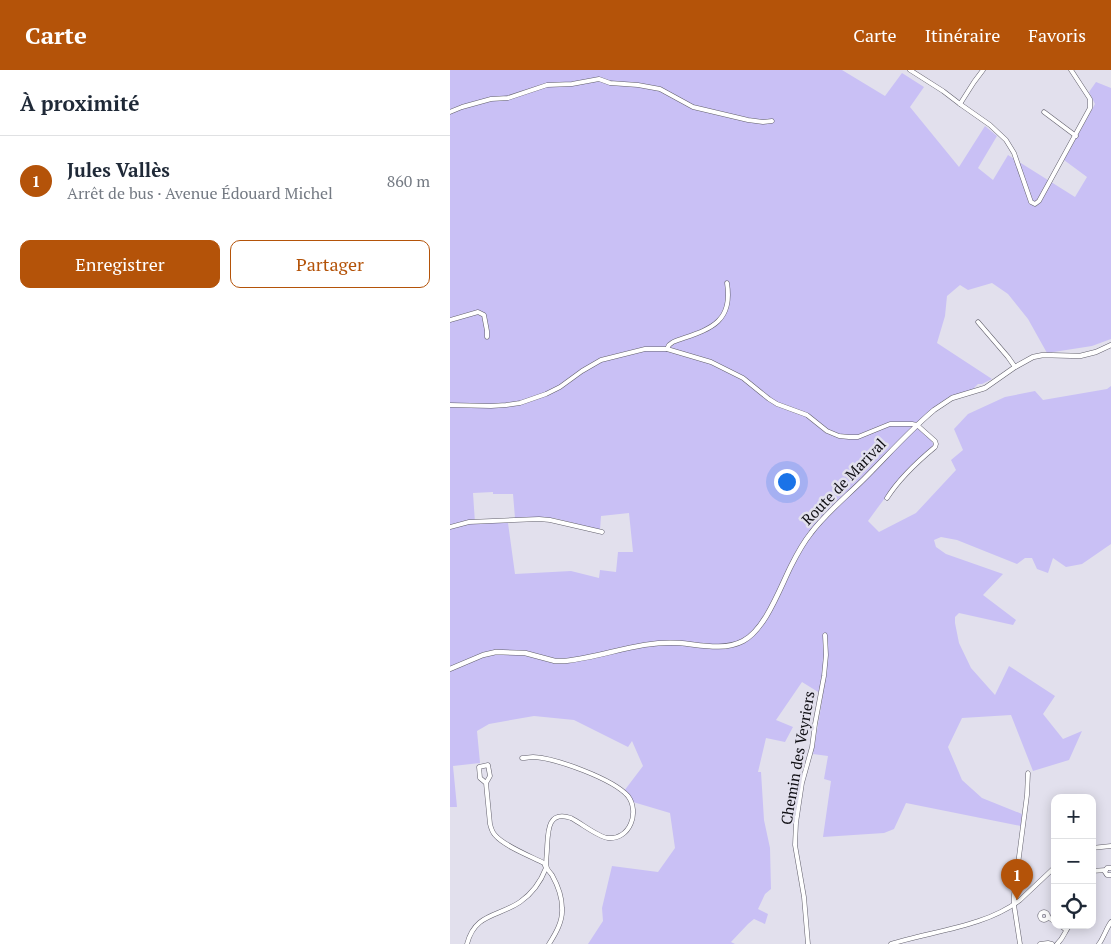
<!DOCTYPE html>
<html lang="fr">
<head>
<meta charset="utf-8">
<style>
  body { margin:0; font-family:"PT Serif",serif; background:#f2f2f3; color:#1f2937 }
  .controls { position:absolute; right:15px; bottom:15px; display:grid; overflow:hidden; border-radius:10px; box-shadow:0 2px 12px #0003 }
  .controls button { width:45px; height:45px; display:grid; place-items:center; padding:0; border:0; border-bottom:1px solid #e0e1e3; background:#fff; color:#1f2937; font:25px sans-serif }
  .you { position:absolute; left:336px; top:411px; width:18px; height:18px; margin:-12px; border:4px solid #fff; border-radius:50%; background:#1a73e8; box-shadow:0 0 0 8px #1a73e833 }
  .badge { display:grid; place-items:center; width:32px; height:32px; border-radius:50%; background:#b45309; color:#fff; font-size:16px; font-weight:700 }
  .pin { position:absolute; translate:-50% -41px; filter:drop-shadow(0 1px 2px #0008) }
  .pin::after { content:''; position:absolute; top:26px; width:18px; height:15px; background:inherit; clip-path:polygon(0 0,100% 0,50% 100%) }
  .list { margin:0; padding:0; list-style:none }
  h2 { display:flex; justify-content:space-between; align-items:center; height:65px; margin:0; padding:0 20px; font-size:21px }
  h2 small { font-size:16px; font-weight:400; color:#747a83 }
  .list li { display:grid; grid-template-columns:32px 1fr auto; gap:15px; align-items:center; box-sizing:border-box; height:90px; padding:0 20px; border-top:1px solid #e0e1e3 }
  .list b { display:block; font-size:19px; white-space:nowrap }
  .list p { margin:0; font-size:16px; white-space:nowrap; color:#747a83 }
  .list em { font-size:16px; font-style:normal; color:#747a83 }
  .actions { display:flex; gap:10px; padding:15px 20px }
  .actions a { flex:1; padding:11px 0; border:1px solid #b45309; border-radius:10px; text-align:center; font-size:18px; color:#b45309 }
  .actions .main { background:#b45309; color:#fff }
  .icon { flex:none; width:28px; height:28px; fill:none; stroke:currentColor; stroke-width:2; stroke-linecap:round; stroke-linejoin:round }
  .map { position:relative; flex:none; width:661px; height:874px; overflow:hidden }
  header { display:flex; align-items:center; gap:30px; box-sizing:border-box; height:70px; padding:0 25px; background:#b45309; color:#fff }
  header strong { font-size:24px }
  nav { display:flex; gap:28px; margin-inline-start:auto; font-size:18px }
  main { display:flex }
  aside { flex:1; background:#fff }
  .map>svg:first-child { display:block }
</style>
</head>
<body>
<header>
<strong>Carte</strong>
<nav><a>Carte</a><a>Itinéraire</a><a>Favoris</a></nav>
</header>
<main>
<aside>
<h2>À proximité<small></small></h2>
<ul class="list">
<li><span class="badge">1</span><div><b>Jules Vallès</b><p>Arrêt de bus · Avenue Édouard Michel</p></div><em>860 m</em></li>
</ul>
<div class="actions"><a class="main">Enregistrer</a><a>Partager</a></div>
</aside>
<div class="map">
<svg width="661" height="874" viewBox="0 0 661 874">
  <rect width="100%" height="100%" fill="#e2e0ed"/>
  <path fill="#c9c0f5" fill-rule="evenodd" d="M0,0h392l43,26 17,-23 22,14 -14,20 49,60 26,-41 12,10 -19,32 15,12 15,-25 67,42 12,-20 -23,-17 31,-56 -6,-12 7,-10 15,6v251l-19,7 -45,7 -19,-34 -20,-25 -16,-11 -24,7 -8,-5 -13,11 -2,20 -8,27 55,36 -10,5h-4l-6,6 -23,7 -12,8 -9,7 -13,14 16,14 3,5c-26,23 -46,48 -66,76l11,11 37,-19 40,-43 -5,-10 12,-10 -9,-21 14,-15 37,-17 30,-6 8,9 64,-11 4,-3v158l-29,20 -16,3 -13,-9 -5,15 -11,-4 -5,-11h-7l-8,6 -60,-24 -16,-3 -7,3 2,7 10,7 57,20 -20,21 33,25 -3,5 -54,-12 -4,4v6l4,20 12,25 24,27 14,-29 46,30 -12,18 20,25 19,-8 -13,29 -36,11 -22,-56 -49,3 -14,29 14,33 20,18 40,16 -1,12 -115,-23 -12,26 -10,4 -61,4 8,-56 -7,-2 4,-23 -15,-2 10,-59 -21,-13 -26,38 17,7 -8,15 -19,-4 -8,34h3l3,48 6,28 1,41 -6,5 -7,15 10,5 -3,10 -11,-5 -6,5 -17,18 4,2h-147l15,-23 -1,-13 10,-42 46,6 17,-24 -5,-35 -37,-11 -9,-11 19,-25 -11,-25 -4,6 -54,-27 -40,-4 -45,8 -12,7 3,32 -27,3 4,41h-7zM43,422v2h20l2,24h39l46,12 1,-14 28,-3 4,39h-15l-2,20 -16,-2 -1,8 -28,-7 -56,3 -7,-51h-33l-2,-30z"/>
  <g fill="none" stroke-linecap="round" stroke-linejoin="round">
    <g stroke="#62606c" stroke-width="5">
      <g id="minor">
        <polyline points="460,0 493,21 510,34 540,55 556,70 564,83 581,132 585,134 589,131 640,38 640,29 621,0"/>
        <polyline points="510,34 524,12 533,0"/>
        <polyline points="0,42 12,37 41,29 58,28 97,15 122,14 149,9 160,13 188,15 210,19 243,37 298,50 313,52 322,51"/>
        <polyline points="594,42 626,66"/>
        <polyline points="0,250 28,242 34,245 37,261 37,267"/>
        <polyline points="528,252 558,287 565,297"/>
        <path d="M217,279l2,-4 4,-3c32,-12 61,-16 54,-59"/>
        <path d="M0,335l41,1 15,-1 14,-2 26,-9 14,-7 22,-16 19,-11 44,-11h22l44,13 32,16 26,21 8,5 30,11 20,16 12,5 10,1h9l32,-13h22l5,1 18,16 1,3 -1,3c-18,15 -36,32 -48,51"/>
        <polyline points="0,457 19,452 89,449 100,450 152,462"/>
        <path d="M72,688c4,0 8,-1 11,-1 23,1 80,22 95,39 12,16 2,44 -20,42 -10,-1 -27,-15 -37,-20 -24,-8 -23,14 -24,31 0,6 -2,15 0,19 1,3 3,4 5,7 5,9 10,22 10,33 1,13 -6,25 -13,36"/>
        <polyline points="642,778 661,776"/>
        <polyline points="661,798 657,798 655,802 657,805 661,805"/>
        <polyline points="642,801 656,800"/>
        <circle cx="594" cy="846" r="4"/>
        <polyline points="598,847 605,852"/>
        <polyline points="610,855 616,860"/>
        <path d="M17,874c8,-31 31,-27 53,-42 13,-9 21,-21 26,-34l-2,-5c-14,-7 -40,-17 -49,-28 -3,-3 -4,-7 -5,-11l-4,-41 4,-7 -2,-11 -9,2 1,11 6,5"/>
        <polyline points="358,874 354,827 345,775 346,753 352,713 362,677 365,654 374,606 376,585 375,565"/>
        <path d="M441,874c41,-13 94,-17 129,-44l35,-33"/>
        <polyline points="570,874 564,835 564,825 577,725 578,703"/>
        <polyline points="590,874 598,873 602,874"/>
        <path d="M607,874c7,-6 7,-12 13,-19"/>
        <path d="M649,874c5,-7 7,-15 12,-22"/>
      </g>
    </g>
    <g stroke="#62606c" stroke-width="5.5">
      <path id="major" d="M0,599l33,-14 13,-3 29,1 30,8h10c39,-4 75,-21 115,-18 21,2 44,8 63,-2 22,-11 37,-53 48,-75 6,-12 12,-23 20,-33 15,-20 35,-36 53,-54 23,-23 45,-48 70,-69l18,-12 33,-10 30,-21 18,-10 10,-2 37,1 16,-4 15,-7"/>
    </g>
    <use href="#minor" stroke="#fff" stroke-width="4"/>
    <use href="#major" stroke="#fff" stroke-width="4.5"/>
  </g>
  <g text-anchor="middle" stroke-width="5" stroke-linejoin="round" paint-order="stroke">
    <g font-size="15" fill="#0f0e13" stroke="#e2e0ed">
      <text transform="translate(394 412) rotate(-46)" y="5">Route de Marival</text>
      <text transform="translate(348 688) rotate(-80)" y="5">Chemin des Veyriers</text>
    </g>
  </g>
</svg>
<div class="controls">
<button>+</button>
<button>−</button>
<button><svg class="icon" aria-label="locate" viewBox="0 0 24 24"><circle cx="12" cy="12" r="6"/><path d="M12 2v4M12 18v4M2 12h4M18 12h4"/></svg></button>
</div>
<div class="you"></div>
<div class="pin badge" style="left:567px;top:830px">1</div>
</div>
</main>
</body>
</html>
